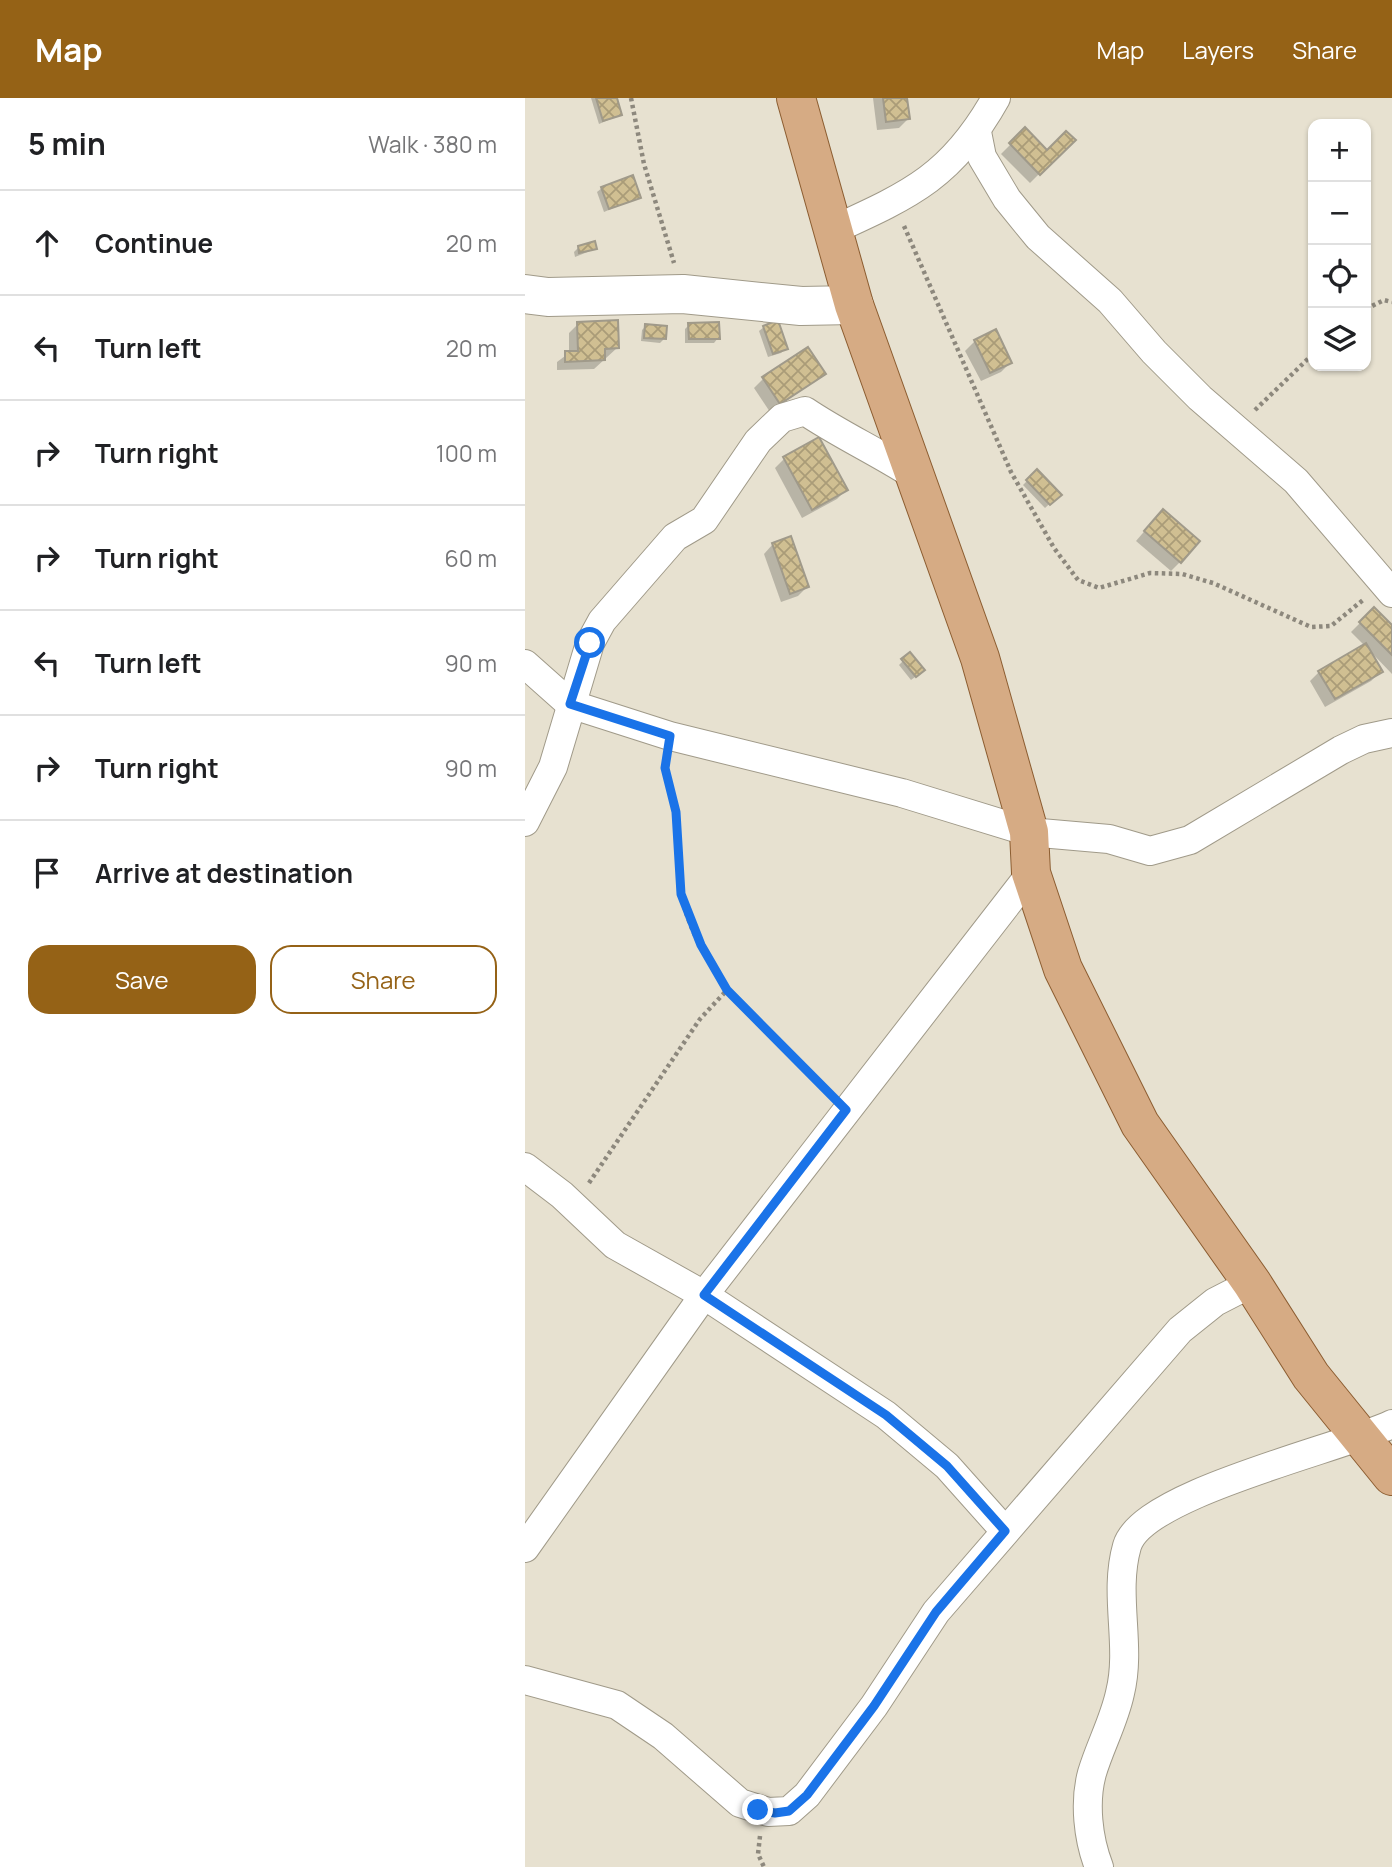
<!DOCTYPE html>
<html lang="en">
<head>
<meta charset="utf-8">
<style>
  body { margin:0; font-family:Manrope,sans-serif; background:#f2f2f2; color:#202124 }
  .controls { position:absolute; right:21px; top:21px; display:grid; overflow:hidden; border-radius:14px; box-shadow:0 2px 5px #0004 }
  .controls button { width:63px; height:63px; display:grid; place-items:center; padding:0; border:0; border-bottom:2px solid #e0e0e0; background:#fff; color:#202124; font:35px sans-serif }
  .stop { position:absolute; width:21px; height:21px; margin:-16px; border:5px solid #1a73e8; border-radius:50%; background:#fff }
  .stop.end { background:#1a73e8; border-color:#fff; box-shadow:0 2px 7px #0008 }
  .list { margin:0; padding:0; list-style:none }
  h2 { display:flex; justify-content:space-between; align-items:center; height:91px; margin:0; padding:0 28px; font-size:30px }
  h2 small { font-size:23px; font-weight:400; color:#757577 }
  .list li { display:grid; grid-template-columns:46px 1fr auto; gap:21px; align-items:center; box-sizing:border-box; height:105px; padding:0 28px; border-top:2px solid #e0e0e0 }
  .list b { display:block; font-size:26px; white-space:nowrap }
  .list em { font-size:23px; font-style:normal; color:#757577 }
  .actions { display:flex; gap:14px; padding:21px 28px }
  .actions a { flex:1; padding:16px 0; border:2px solid #956216; border-radius:21px; text-align:center; font-size:24px; color:#956216 }
  .actions .main { background:#956216; color:#fff }
  .icon { flex:none; width:38px; height:38px; fill:none; stroke:currentColor; stroke-width:2; stroke-linecap:round; stroke-linejoin:round }
  .map { position:relative; flex:none; width:867px; height:1769px; overflow:hidden }
  header { display:flex; align-items:center; gap:42px; box-sizing:border-box; height:98px; padding:0 35px; background:#956216; color:#fff }
  header strong { font-size:33px }
  nav { display:flex; gap:38px; margin-inline-start:auto; font-size:24px }
  main { display:flex }
  aside { flex:1; background:#fff }
  .map>svg:first-child { display:block }
</style>
</head>
<body>
<header>
<strong>Map</strong>
<nav><a>Map</a><a>Layers</a><a>Share</a></nav>
</header>
<main>
<aside>
<h2>5 min<small>Walk · 380 m</small></h2>
<ul class="list">
<li><svg class="icon" aria-label="ahead" viewBox="0 0 24 24"><path d="M12 20V5M6 11l6-6 6 6"/></svg><div><b>Continue</b></div><em>20 m</em></li>
<li><svg class="icon" aria-label="left" viewBox="0 0 24 24"><path d="M17 20v-9H6M10 6l-5 5 5 5"/></svg><div><b>Turn left</b></div><em>20 m</em></li>
<li><svg class="icon" aria-label="right" viewBox="0 0 24 24"><path d="M7 20v-9h11M14 6l5 5-5 5"/></svg><div><b>Turn right</b></div><em>100 m</em></li>
<li><svg class="icon" aria-label="right" viewBox="0 0 24 24"><path d="M7 20v-9h11M14 6l5 5-5 5"/></svg><div><b>Turn right</b></div><em>60 m</em></li>
<li><svg class="icon" aria-label="left" viewBox="0 0 24 24"><path d="M17 20v-9H6M10 6l-5 5 5 5"/></svg><div><b>Turn left</b></div><em>90 m</em></li>
<li><svg class="icon" aria-label="right" viewBox="0 0 24 24"><path d="M7 20v-9h11M14 6l5 5-5 5"/></svg><div><b>Turn right</b></div><em>90 m</em></li>
<li><svg class="icon" aria-label="arrive" viewBox="0 0 24 24"><path d="M6 21V4h12l-3 4 3 4H6"/></svg><div><b>Arrive at destination</b></div></li>
</ul>
<div class="actions"><a class="main">Save</a><a>Share</a></div>
</aside>
<div class="map">
<svg width="867" height="1769" viewBox="0 0 867 1769">
  <defs>
    <pattern id="building-cross-hatch" width="8" height="8" patternUnits="userSpaceOnUse" patternTransform="scale(1.75)"><rect width="8" height="8" fill="#d0bf92"/><path d="M0 0l8 8M0 8l8-8" fill="none" stroke="#aa9c78"/></pattern>
  </defs>
  <rect width="100%" height="100%" fill="#e7e1d0"/>
  <g fill="#0003">
    <polygon points="66,0 90,0 95,17 74,26"/>
    <polygon points="348,0 381,0 383,21 374,30 352,32"/>
    <polygon points="500,32 522,54 548,42 505,85 476,56"/>
    <polygon points="77,90 114,99 79,114 72,94"/>
    <polygon points="54,149 70,151 50,159 49,154"/>
    <polygon points="53,226 92,250 69,271 32,272 32,264 44,255 44,235"/>
    <polygon points="164,227 193,240 189,245 160,245 160,231"/>
    <polygon points="121,228 139,241 135,245 116,243 117,232"/>
    <polygon points="239,229 261,250 256,255 243,259 234,233"/>
    <polygon points="470,233 485,265 476,274 456,283 440,253 450,243"/>
    <polygon points="299,275 245,314 229,290 238,281"/>
    <polygon points="294,342 321,392 312,401 277,420 250,370 259,361"/>
    <polygon points="512,373 534,397 520,410 498,387"/>
    <polygon points="629,422 655,464 646,473 611,443"/>
    <polygon points="248,446 282,489 273,498 256,504 239,456"/>
    <polygon points="849,511 867,530 867,576 845,553 855,574 846,583 800,609 785,583 794,574 840,548 826,534"/>
    <polygon points="385,556 394,576 386,582 374,567"/>
  </g>
  <g fill="url(#building-cross-hatch)" stroke="#a09a8a" stroke-width="2">
    <polygon points="71,0 92,0 97,17 78,23"/>
    <polygon points="358,0 382,0 385,21 361,24"/>
    <polygon points="500,29 522,52 541,33 551,42 515,77 484,45"/>
    <polygon points="108,77 116,100 84,111 76,89"/>
    <polygon points="70,143 72,151 54,155 53,148"/>
    <polygon points="93,222 94,250 80,251 80,262 40,264 40,253 53,253 52,224"/>
    <polygon points="253,222 263,251 248,256 238,228"/>
    <polygon points="194,224 195,241 164,241 163,225"/>
    <polygon points="120,226 142,228 141,241 119,240"/>
    <polygon points="471,231 487,265 465,275 449,242"/>
    <polygon points="283,249 301,276 255,306 237,279"/>
    <polygon points="294,339 323,392 287,412 258,359"/>
    <polygon points="512,371 537,397 525,407 501,382"/>
    <polygon points="638,411 675,443 656,465 619,433"/>
    <polygon points="266,438 284,489 265,496 247,445"/>
    <polygon points="849,509 867,527 867,557 834,524"/>
    <polygon points="841,545 858,574 810,601 793,573"/>
    <polygon points="385,554 400,572 391,579 376,561"/>
  </g>
  <g fill="none" stroke-linecap="round" stroke-linejoin="round">
    <g stroke="#a09a89" stroke-width="30">
      <g id="street">
        <polyline points="452,34 457,59 482,101 513,139 585,203 629,254 675,300 771,383 867,495"/>
        <path d="M310,131c77,-35 118,-54 161,-131"/>
        <polyline points="0,566 45,606 145,638 377,695 504,734 584,741 625,753 665,742 816,652 839,641 867,635"/>
        <path d="M0,724l28,-55 37,-124 12,-22 73,-84 29,-17 54,-79 24,-23 23,-7c34,23 71,40 107,63"/>
        <polyline points="0,1069 37,1097 90,1147 179,1197 361,1317 422,1368 480,1433"/>
        <polyline points="0,1450 179,1197 506,775"/>
        <polyline points="0,1582 92,1607 138,1638 215,1705 243,1714 264,1713 282,1697 349,1608 411,1514 655,1232 690,1204 727,1185"/>
        <path d="M574,1769c-11,-28 -15,-65 -7,-94 8,-27 22,-52 28,-80 12,-48 -7,-98 7,-147 16,-53 213,-97 265,-122"/>
      </g>
    </g>
    <g stroke="#a09a89" stroke-width="40">
      <polyline id="secondary" points="0,196 23,199 158,196 276,208 329,207"/>
    </g>
    <g stroke="#8c5d31" stroke-width="40">
      <polyline id="primary" points="271,0 329,207 455,560 504,734 506,775 538,871 615,1026 727,1185 786,1278 867,1378"/>
    </g>
    <g stroke="#8d887d" stroke-width="4.5" stroke-dasharray="3.5 3.5" stroke-linecap="butt">
      <polyline points="106,0 119,66 149,165"/>
      <polyline points="379,128 486,374 529,450 553,482 574,490 625,475 657,476 688,485 786,529 806,528 838,502"/>
      <polyline points="841,211 859,202 867,204"/>
      <polyline points="730,312 788,256"/>
      <path d="M141,663c-3,19 7,34 10,52 6,28 0,58 6,85 19,81 91,139 147,195"/>
      <polyline points="64,1085 175,921 202,892"/>
      <polyline points="235,1738 233,1756 239,1769"/>
    </g>
    <use href="#street" stroke="#fff" stroke-width="28"/>
    <use href="#secondary" stroke="#fff" stroke-width="38"/>
    <use href="#primary" stroke="#d6ab84" stroke-width="38"/>
  </g>
  <g fill="none" stroke-linecap="round" stroke-linejoin="round">
    <polyline stroke="#1a73e8" stroke-width="9" points="65,545 45,606 145,638 140,670 151,714 156,796 176,847 202,892 321,1012 179,1197 361,1317 422,1368 480,1433 411,1514 349,1608 282,1697 264,1713 250,1715 233,1712"/>
  </g>
</svg>
<div class="controls">
<button>+</button>
<button>−</button>
<button><svg class="icon" aria-label="locate" viewBox="0 0 24 24"><circle cx="12" cy="12" r="6"/><path d="M12 2v4M12 18v4M2 12h4M18 12h4"/></svg></button>
<button><svg class="icon" aria-label="layers" viewBox="0 0 24 24"><path d="M12 4l9 5-9 5-9-5zM3 14l9 5 9-5"/></svg></button>
</div>
<div class="stop" style="left:65px;top:545px"></div>
<div class="stop end" style="left:233px;top:1712px"></div>
</div>
</main>
</body>
</html>
